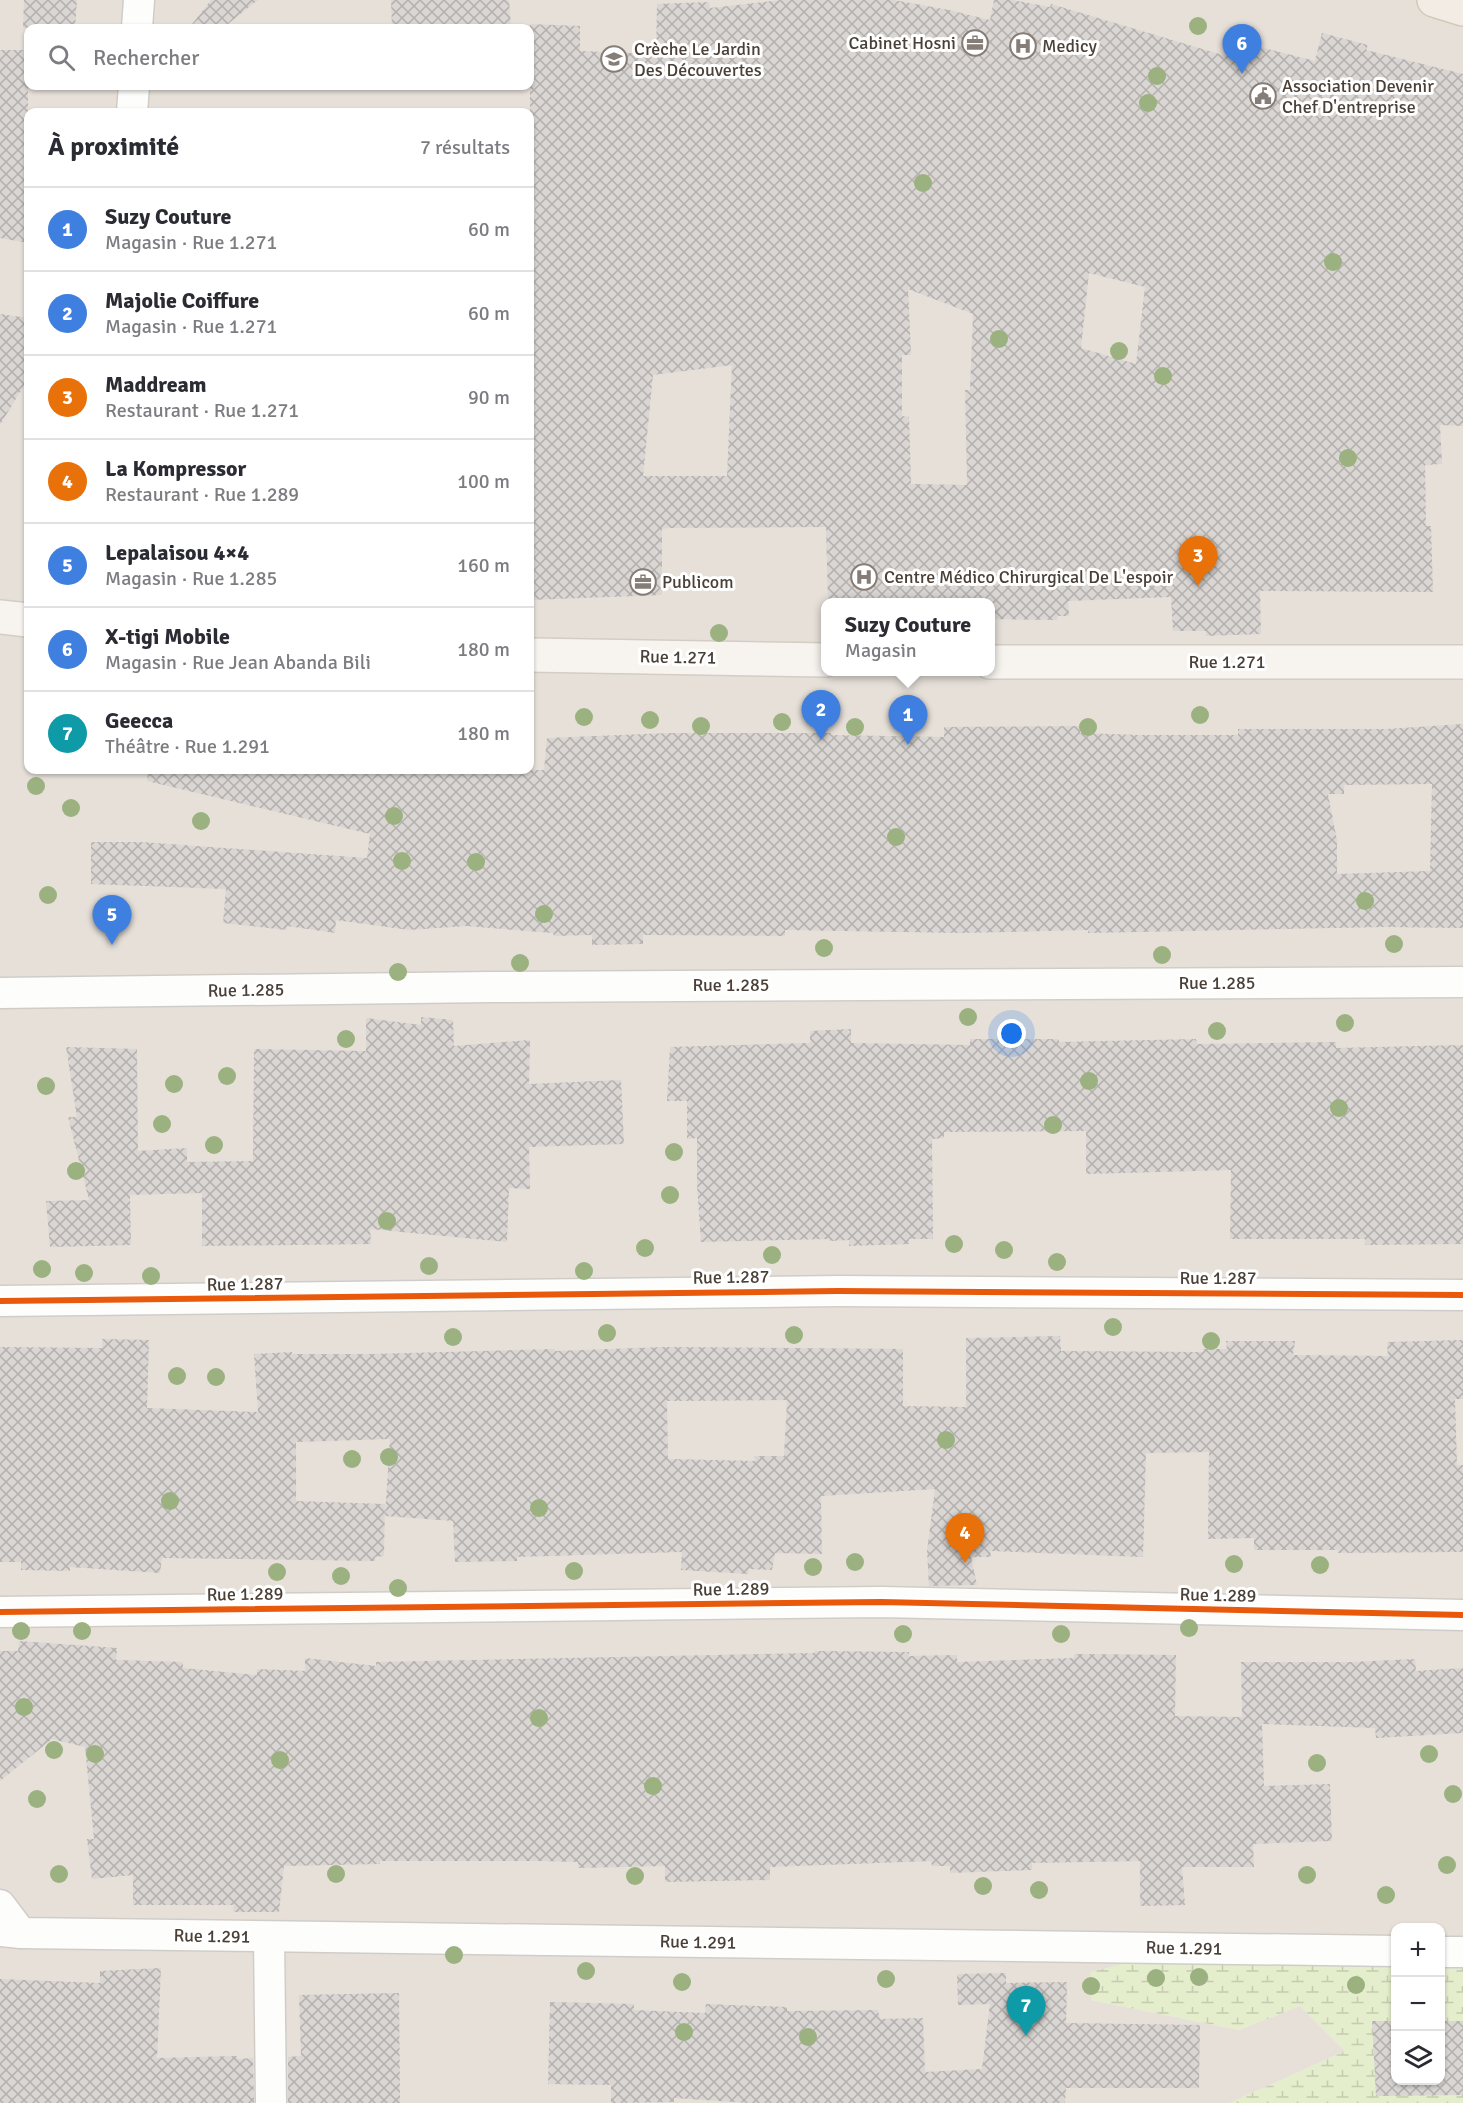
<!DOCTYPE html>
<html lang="fr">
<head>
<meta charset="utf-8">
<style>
  body { margin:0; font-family:Signika,sans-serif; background:#f2f2f3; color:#2b2b33 }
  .controls { position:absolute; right:18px; bottom:18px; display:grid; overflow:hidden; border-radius:12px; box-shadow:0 2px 4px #0004 }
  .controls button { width:54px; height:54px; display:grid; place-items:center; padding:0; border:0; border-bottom:2px solid #e1e1e2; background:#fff; color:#2b2b33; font:30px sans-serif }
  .you { position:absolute; left:1012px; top:1034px; width:21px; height:21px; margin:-15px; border:4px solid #fff; border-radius:50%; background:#1a73e8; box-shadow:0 0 0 9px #1a73e833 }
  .badge { display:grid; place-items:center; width:39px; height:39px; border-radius:50%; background:#d93025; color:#fff; font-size:20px; font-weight:700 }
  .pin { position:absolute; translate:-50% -50px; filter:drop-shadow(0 2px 3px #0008) }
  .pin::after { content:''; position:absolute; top:32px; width:21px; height:18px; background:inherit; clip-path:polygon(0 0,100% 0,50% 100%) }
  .popup { position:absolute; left:821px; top:598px; width:174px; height:78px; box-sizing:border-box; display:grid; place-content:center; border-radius:12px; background:#fff; filter:drop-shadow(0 2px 4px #0005); font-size:20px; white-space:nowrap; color:#7c7c81 }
  .popup b { font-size:22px; color:#2b2b33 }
  .popup::after { content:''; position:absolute; left:50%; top:100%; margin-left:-12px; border:12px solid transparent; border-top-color:#fff }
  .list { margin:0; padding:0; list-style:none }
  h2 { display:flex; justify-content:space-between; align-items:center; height:78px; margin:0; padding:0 24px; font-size:26px }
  h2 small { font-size:20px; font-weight:400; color:#7c7c81 }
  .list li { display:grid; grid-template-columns:39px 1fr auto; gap:18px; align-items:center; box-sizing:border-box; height:84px; padding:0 24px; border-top:2px solid #e1e1e2 }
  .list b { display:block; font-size:22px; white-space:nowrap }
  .list p { margin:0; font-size:20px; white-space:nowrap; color:#7c7c81 }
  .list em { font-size:20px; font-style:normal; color:#7c7c81 }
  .icon { flex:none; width:33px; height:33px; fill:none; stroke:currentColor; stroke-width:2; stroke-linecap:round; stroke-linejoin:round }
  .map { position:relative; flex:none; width:1463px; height:2103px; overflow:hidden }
  .search { position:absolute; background:#fff; box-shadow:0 2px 4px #0004; left:24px; top:24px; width:510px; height:66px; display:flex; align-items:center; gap:15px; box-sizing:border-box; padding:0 21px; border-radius:12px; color:#7c7c81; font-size:22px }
  .panel { position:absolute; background:#fff; box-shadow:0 2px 4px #0004; left:24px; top:108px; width:510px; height:666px; border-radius:12px }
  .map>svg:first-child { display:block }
</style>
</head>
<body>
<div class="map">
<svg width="1463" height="2103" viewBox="0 0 1463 2103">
  <defs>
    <pattern id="wetland-marsh" width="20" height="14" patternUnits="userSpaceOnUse" patternTransform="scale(1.5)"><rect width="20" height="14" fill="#e4edcc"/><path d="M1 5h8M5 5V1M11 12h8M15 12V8" fill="none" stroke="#c5ccb0"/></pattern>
    <pattern id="building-cross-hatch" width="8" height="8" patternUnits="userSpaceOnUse" patternTransform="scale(1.5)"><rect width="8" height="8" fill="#dad6d3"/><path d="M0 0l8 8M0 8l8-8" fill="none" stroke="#b3afac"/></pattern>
  </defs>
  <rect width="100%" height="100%" fill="#f2efec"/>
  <path fill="#e6e0d9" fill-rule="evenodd" d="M0,0h1463v1955l-22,1 -1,-28h-44l-1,29 -272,7 -32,36 148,30 61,-24 45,45 -115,52h-1230zM28,28h502v58h-502zM28,112h502v658h-502zM826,602h164v70h-164z"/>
  <polygon fill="url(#wetland-marsh)" points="1463,1955 1463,2103 1230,2103 1345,2051 1300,2006 1239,2030 1091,2000 1090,1972 1123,1964 1395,1957 1396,2080 1440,2080 1441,1956"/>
  <g fill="url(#building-cross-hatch)" fill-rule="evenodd">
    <polygon points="24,0 77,0 75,28 23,28"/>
    <polygon points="211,0 258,0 223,28 189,28"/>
    <polygon points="391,0 509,0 511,28 392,28"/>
    <path d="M781,0h113l55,10 41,10 4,-20h18l38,7 1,-3 175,52 3,-24 28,6 -1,8 59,15 7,-28 46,12 -2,5 97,24v352l-23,-1 2,39 -17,1 1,61h5l2,66 -173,-1 1,43 -55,2v-5h-33l-2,-34 -103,4 1,15h-11l-1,4 -67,-1v-16h-162l-2,-76 -158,1 -6,1v66l-132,5v-303l5,-93h-5v-180l50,2v25l76,3 1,-50 52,-2 1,6zM1089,273l56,14 -9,77 -55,-16zM908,289l65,25 -3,76h-5l2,95 -56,-1 -2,-67 -7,-1v-61h9zM732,365l-5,111h-84l10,-101z"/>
    <polygon points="0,50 28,50 28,243 0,238"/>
    <polygon points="0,314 28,318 28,379 0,425"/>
    <path d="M1463,724v204l-79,-1 -296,6v-3l-127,3 -176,-3v6l-142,-1v9l-51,1v-10l-38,1 -1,-3 -87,-7 -57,4 -73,-10 -1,13 -48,-7v4l-64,-7 3,-34 -135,-5v-42h50l226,16 3,-24 -223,-53 1,-11h396l3,-32 122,-5h162v2l113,2v-10l136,-1v7l60,2h98v-6h149zM1432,784l-2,87 -93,3v-34l-9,-46h16v-9z"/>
    <polygon points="421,1017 453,1020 454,1046 530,1040 529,1084 621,1080 624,1144 529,1147 530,1189 509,1188 507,1242 370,1229 371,1244 202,1246 202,1193 130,1195 131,1245 50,1247 46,1201 89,1200 68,1117 77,1117 66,1047 137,1049 138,1151 187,1148 187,1162 253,1161 254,1049 366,1051 366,1018 421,1025"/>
    <polygon points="851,1029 851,1043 970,1045 970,1039 1059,1039 1059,1042 1196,1039 1197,1044 1336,1042 1336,1048 1463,1045 1463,1244 1365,1245 1365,1239 1230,1239 1231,1170 1086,1174 1086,1131 944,1132 944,1138 932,1139 933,1239 909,1239 909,1244 849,1246 849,1240 829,1241 829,1239 701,1242 697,1185 697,1138 687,1139 687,1101 667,1101 670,1047 810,1043 810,1031"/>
    <path d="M1060,1336l1,15 142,1v-3h24l-1,-8h69l-2,14 95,1 -1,-14 76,-2v59h-8l2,66h6v87l-125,1v-3h-84v-12l-46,1 1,-87 -63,1 -3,104 -153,-6 1,6h-20l6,28 -48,1 -2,-35 8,-62 -114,7 1,58 -47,-1 -3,17 -23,-1 -1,5 -67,-4 1,-18 -165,5v4l-62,1 -2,-41 -68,-5 5,-77 -94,3v59l89,3 -1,52 -9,1v4l-213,-3 -2,15 -90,-6v4l-49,-1v-8h-21v-215l102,1v-9l47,1 -2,68 111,4 -4,-58 38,-2v2h79l184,-5v2l110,-4 238,2v57l63,1v-69zM787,1400l-3,56h-30l1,5 -87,-2 -1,-58z"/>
    <polygon points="19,1641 117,1648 116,1660 183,1662 183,1668 257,1675 257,1669 305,1671 305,1658 376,1666 376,1662 814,1653 815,1651 909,1652 909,1656 957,1655 957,1662 1074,1658 1074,1654 1176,1655 1175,1716 1242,1717 1241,1662 1352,1662 1415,1659 1416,1671 1463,1668 1463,1733 1376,1738 1375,1728 1262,1724 1264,1786 1330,1784 1332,1841 1253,1844 1254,1867 1182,1867 1185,1905 1140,1906 1140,1861 1032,1863 1032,1870 950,1873 950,1866 932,1866 931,1861 770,1867 770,1880 665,1882 665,1866 578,1868 578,1862 541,1861 380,1861 380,1864 284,1866 279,1912 233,1912 234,1905 133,1905 133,1875 92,1879 87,1839 94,1839 85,1747 52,1739 0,1781 0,1651 18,1651"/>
    <polygon points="161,1968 157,2058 237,2056 237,2059 253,2058 254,2103 0,2103 0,1979 100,1983 100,1971"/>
    <polygon points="1006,1973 1006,1983 1067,1982 1066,2023 1200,2025 1199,2088 1066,2088 1065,2103 749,2103 674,2098 674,2102 611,2103 611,2085 548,2084 550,2002 634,2004 634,2010 705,2013 706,2004 787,2007 787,2011 878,2010 880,2019 923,2018 925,2072 982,2069 990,2004 958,2005 957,1974"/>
    <polygon points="399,1993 400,2103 288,2103 288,2057 301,2056 299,1995"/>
    <polygon points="1372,2021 1395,2021 1395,2080 1440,2080 1440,2021 1463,2021 1463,2095 1376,2096"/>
  </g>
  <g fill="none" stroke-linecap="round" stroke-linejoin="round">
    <g stroke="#d0cdc9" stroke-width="33">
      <g id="street">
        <polyline points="137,28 139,0"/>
        <polyline points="132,112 134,86"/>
        <polyline points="0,993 490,987 1463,982"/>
        <polyline points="0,1301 838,1291 1463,1295"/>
        <polyline points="0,1612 881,1602 1463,1615"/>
        <polyline points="0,1905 21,1933"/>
        <polyline points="0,1931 21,1933 1396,1951"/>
        <polyline points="269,1937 271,2103"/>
        <polyline points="1440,1952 1463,1952"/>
      </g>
    </g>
    <g stroke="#d3cdc4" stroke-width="36">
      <g id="secondary">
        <polyline points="0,617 28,620"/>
        <polyline points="530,655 826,660"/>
        <polyline points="990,662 1463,662"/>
      </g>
    </g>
    <g stroke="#d5c9b9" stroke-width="36">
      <polyline id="primary" points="1434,0 1463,9"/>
    </g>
    <use href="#street" stroke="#fdfdfc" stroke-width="30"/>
    <use href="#secondary" stroke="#f7f4f0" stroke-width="33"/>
    <use href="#primary" stroke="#f2ece4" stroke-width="33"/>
    <g stroke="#fff" stroke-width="10">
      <g id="cycleway">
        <polyline points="0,1301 838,1291 1463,1295"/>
        <polyline points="0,1612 881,1602 1463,1615"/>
      </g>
    </g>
    <use href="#cycleway" stroke="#e8590c" stroke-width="6"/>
  </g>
  <g fill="#9bb180">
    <circle cx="1198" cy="26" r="9"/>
    <circle cx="1157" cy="76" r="9"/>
    <circle cx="1148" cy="103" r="9"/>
    <circle cx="923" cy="183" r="9"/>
    <circle cx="1333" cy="262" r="9"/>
    <circle cx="999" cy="339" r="9"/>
    <circle cx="1119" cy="351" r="9"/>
    <circle cx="1163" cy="376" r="9"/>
    <circle cx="1348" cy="458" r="9"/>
    <circle cx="719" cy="633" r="9"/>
    <circle cx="1200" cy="715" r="9"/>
    <circle cx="584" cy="717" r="9"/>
    <circle cx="650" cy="720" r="9"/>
    <circle cx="916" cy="721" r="9"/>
    <circle cx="782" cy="722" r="9"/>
    <circle cx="701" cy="726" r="9"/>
    <circle cx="855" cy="727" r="9"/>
    <circle cx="1088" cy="727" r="9"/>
    <circle cx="36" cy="786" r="9"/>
    <circle cx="71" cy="808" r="9"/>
    <circle cx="394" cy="816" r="9"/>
    <circle cx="201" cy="821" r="9"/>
    <circle cx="896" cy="837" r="9"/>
    <circle cx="402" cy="861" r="9"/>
    <circle cx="476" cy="862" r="9"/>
    <circle cx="48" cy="895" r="9"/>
    <circle cx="1365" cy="901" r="9"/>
    <circle cx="544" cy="914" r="9"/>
    <circle cx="1394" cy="944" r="9"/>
    <circle cx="824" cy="948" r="9"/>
    <circle cx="1162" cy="955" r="9"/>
    <circle cx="520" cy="963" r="9"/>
    <circle cx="398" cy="972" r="9"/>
    <circle cx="968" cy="1017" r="9"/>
    <circle cx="1345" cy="1023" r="9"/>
    <circle cx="1217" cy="1031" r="9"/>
    <circle cx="346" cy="1039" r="9"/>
    <circle cx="227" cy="1076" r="9"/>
    <circle cx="1089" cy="1081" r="9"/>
    <circle cx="174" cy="1084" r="9"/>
    <circle cx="46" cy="1086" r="9"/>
    <circle cx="1339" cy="1108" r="9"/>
    <circle cx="162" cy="1124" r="9"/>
    <circle cx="1053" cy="1125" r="9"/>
    <circle cx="214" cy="1145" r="9"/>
    <circle cx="674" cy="1152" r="9"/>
    <circle cx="76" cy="1171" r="9"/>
    <circle cx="670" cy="1195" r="9"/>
    <circle cx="387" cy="1221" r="9"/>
    <circle cx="954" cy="1244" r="9"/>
    <circle cx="645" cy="1248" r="9"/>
    <circle cx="1004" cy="1250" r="9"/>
    <circle cx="772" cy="1255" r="9"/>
    <circle cx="1057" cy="1262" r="9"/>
    <circle cx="429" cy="1266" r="9"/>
    <circle cx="42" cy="1269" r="9"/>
    <circle cx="584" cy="1271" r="9"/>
    <circle cx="84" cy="1273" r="9"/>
    <circle cx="151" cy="1276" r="9"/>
    <circle cx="1113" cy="1327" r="9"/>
    <circle cx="607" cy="1333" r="9"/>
    <circle cx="794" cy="1335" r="9"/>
    <circle cx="453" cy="1337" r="9"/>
    <circle cx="1211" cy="1341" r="9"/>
    <circle cx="177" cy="1376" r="9"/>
    <circle cx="216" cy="1377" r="9"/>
    <circle cx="946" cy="1440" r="9"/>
    <circle cx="389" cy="1457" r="9"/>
    <circle cx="352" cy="1459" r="9"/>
    <circle cx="170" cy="1501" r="9"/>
    <circle cx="539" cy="1508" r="9"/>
    <circle cx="855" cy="1562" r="9"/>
    <circle cx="1234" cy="1564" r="9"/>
    <circle cx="1320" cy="1565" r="9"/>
    <circle cx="813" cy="1567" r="9"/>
    <circle cx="574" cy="1571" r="9"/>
    <circle cx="277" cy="1572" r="9"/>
    <circle cx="341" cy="1576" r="9"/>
    <circle cx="398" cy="1588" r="9"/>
    <circle cx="1189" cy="1628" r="9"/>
    <circle cx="21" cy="1631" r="9"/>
    <circle cx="82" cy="1631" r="9"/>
    <circle cx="903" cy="1634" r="9"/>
    <circle cx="1061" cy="1634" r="9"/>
    <circle cx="24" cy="1707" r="9"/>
    <circle cx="539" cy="1718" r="9"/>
    <circle cx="54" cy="1750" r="9"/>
    <circle cx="95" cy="1754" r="9"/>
    <circle cx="1429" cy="1754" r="9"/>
    <circle cx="280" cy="1760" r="9"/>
    <circle cx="1317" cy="1763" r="9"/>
    <circle cx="653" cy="1786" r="9"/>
    <circle cx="1453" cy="1794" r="9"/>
    <circle cx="37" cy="1799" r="9"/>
    <circle cx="1447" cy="1865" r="9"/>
    <circle cx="59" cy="1874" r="9"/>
    <circle cx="336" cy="1874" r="9"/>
    <circle cx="1307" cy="1875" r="9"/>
    <circle cx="635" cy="1876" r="9"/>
    <circle cx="983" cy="1886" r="9"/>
    <circle cx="1039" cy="1890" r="9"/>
    <circle cx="1386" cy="1895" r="9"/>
    <circle cx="454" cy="1955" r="9"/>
    <circle cx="586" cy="1971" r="9"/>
    <circle cx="1199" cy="1977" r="9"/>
    <circle cx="1156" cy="1978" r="9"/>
    <circle cx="886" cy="1979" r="9"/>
    <circle cx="682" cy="1982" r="9"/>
    <circle cx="1356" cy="1985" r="9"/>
    <circle cx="1091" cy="1986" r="9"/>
    <circle cx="684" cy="2032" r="9"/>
    <circle cx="808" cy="2037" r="9"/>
  </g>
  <defs>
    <g id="office-ring" transform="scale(1.35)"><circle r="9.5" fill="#fff" stroke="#857d76" stroke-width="1.5"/><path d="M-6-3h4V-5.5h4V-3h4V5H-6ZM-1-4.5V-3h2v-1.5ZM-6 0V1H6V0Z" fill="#857d76"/></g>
    <g id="hospital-ring" transform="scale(1.35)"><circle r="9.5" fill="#fff" stroke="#857d76" stroke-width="1.5"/><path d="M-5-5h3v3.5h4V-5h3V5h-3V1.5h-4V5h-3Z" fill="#857d76"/></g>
    <g id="school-ring" transform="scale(1.35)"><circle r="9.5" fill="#fff" stroke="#857d76" stroke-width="1.5"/><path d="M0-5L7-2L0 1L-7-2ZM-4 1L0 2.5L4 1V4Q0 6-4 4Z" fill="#857d76"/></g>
    <g id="civic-ring" transform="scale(1.35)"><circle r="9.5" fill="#fff" stroke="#857d76" stroke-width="1.5"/><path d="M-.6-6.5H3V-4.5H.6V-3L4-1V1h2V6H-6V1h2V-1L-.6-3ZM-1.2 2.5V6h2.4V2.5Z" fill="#857d76"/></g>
  </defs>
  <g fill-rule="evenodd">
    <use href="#office-ring" x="975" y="43"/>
    <use href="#hospital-ring" x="1023" y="46"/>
    <use href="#school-ring" x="614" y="59"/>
    <use href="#civic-ring" x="1263" y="96"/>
    <use href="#hospital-ring" x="864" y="577"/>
    <use href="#office-ring" x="643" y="582"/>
  </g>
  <g text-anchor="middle" stroke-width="6" stroke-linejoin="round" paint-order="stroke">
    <g font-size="18" fill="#4a4037" stroke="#fff" text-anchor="start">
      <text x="956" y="49" text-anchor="end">Cabinet Hosni</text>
      <text x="1042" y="52">Medicy</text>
      <text x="634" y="55">Crèche Le Jardin<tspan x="634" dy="21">Des Découvertes</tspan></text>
      <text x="1282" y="92">Association Devenir<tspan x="1282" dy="21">Chef D'entreprise</tspan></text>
      <text x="884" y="583">Centre Médico Chirurgical De L'espoir</text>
      <text x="662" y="588">Publicom</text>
    </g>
    <g font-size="18" fill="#4a4037" stroke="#fff">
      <text transform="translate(678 657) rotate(1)" y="6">Rue 1.271</text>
      <text x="1227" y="668">Rue 1.271</text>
      <text x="1217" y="989">Rue 1.285</text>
      <text x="731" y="991">Rue 1.285</text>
      <text transform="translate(246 990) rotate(-1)" y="6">Rue 1.285</text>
      <text transform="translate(731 1277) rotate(-1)" y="6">Rue 1.287</text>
      <text x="1218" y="1284">Rue 1.287</text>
      <text transform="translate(245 1284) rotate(-1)" y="6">Rue 1.287</text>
      <text transform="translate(731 1589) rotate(-1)" y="6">Rue 1.289</text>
      <text transform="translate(245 1594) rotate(-1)" y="6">Rue 1.289</text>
      <text transform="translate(1218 1595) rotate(1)" y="6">Rue 1.289</text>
      <text transform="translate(212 1936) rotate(1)" y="6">Rue 1.291</text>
      <text transform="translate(698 1942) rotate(1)" y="6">Rue 1.291</text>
      <text transform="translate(1184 1948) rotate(1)" y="6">Rue 1.291</text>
    </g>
  </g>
</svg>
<div class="controls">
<button>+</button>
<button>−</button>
<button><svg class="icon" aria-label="layers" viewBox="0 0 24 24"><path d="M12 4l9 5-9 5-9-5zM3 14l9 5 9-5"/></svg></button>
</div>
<div class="you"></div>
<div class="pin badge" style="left:908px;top:745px;background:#3f7fe0">1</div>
<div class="popup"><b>Suzy Couture</b>Magasin</div>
<div class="pin badge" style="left:821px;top:740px;background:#3f7fe0">2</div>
<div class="pin badge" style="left:1198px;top:586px;background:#e8710a">3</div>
<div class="pin badge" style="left:965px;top:1563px;background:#e8710a">4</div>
<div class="pin badge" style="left:112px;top:945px;background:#3f7fe0">5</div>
<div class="pin badge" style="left:1242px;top:74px;background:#3f7fe0">6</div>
<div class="pin badge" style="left:1026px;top:2036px;background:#0f9aa8">7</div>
<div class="search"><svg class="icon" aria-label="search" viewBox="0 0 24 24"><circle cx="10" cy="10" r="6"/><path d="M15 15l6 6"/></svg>Rechercher</div>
<section class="panel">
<h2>À proximité<small>7 résultats</small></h2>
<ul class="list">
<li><span class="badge" style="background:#3f7fe0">1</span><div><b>Suzy Couture</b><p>Magasin · Rue 1.271</p></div><em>60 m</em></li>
<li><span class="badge" style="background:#3f7fe0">2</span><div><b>Majolie Coiffure</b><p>Magasin · Rue 1.271</p></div><em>60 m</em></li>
<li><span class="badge" style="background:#e8710a">3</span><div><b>Maddream</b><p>Restaurant · Rue 1.271</p></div><em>90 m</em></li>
<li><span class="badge" style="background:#e8710a">4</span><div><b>La Kompressor</b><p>Restaurant · Rue 1.289</p></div><em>100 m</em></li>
<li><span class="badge" style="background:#3f7fe0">5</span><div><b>Lepalaisou 4×4</b><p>Magasin · Rue 1.285</p></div><em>160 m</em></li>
<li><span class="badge" style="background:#3f7fe0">6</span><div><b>X-tigi Mobile</b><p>Magasin · Rue Jean Abanda Bili</p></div><em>180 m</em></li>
<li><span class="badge" style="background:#0f9aa8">7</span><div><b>Geecca</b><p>Théâtre · Rue 1.291</p></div><em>180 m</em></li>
</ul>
</section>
</div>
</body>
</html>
